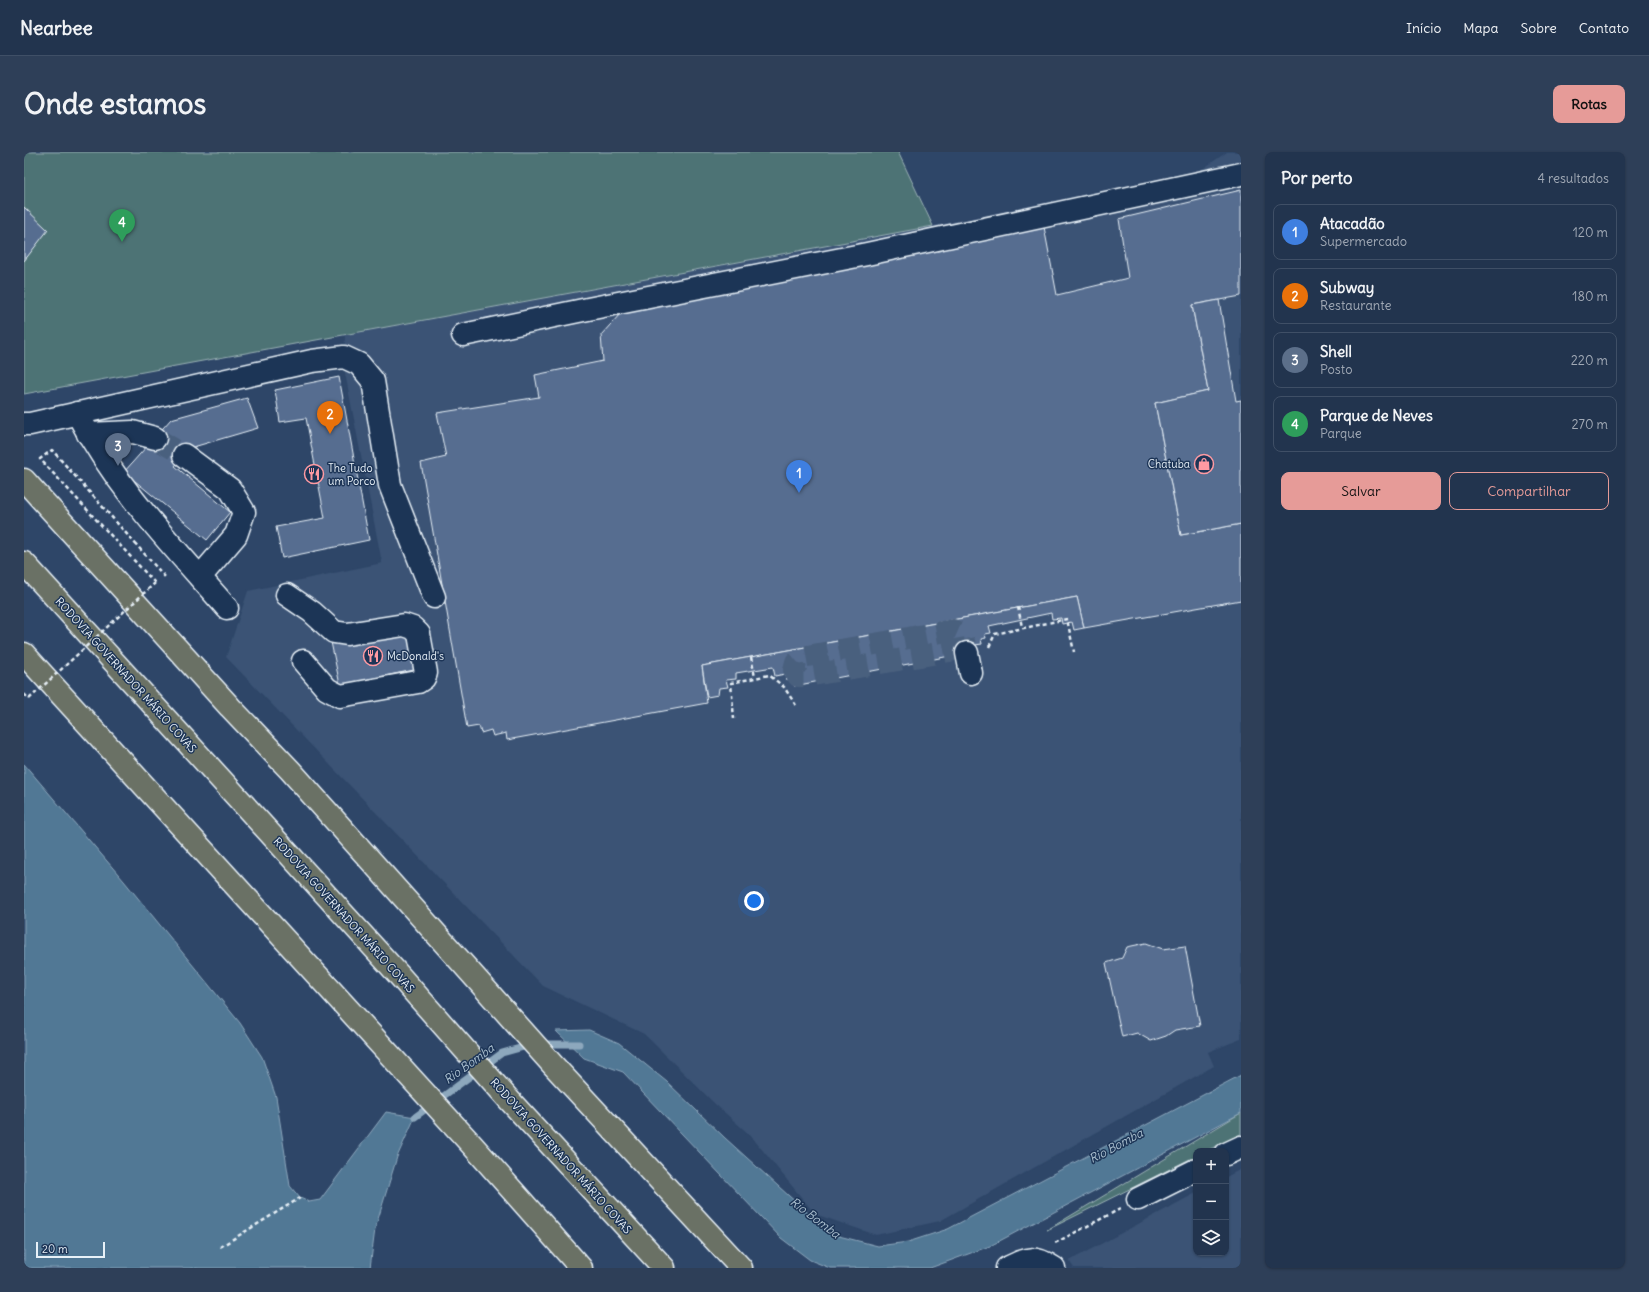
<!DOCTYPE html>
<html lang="pt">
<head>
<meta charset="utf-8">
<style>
  body { margin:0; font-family:Delius,sans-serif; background:#2e3f58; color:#f1f3f6 }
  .controls { position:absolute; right:12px; bottom:12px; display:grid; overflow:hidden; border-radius:8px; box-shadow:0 1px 3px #0004 }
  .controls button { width:36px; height:36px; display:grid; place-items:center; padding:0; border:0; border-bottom:1px solid #3f4f66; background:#22344e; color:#f1f3f6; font:20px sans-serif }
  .scale { position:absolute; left:12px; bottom:10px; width:69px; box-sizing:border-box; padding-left:4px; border:2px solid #e8f1f8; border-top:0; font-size:11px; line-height:14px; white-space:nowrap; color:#e8f1f8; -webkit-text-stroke:3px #1d3557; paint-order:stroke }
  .you { position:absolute; left:730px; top:749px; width:14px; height:14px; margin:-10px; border:3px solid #fff; border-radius:50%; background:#1a73e8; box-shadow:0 0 0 6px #1a73e833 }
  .badge { display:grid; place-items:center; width:26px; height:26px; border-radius:50%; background:#e69b98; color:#fff; font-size:13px; font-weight:700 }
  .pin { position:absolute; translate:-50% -33px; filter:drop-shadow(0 1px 2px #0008) }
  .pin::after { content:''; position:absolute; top:21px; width:14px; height:12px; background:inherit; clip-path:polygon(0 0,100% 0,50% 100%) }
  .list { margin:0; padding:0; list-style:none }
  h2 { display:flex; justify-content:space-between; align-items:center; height:52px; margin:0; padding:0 16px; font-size:17px }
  h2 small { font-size:13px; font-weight:400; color:#a2aab6 }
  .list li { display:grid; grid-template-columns:26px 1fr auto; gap:12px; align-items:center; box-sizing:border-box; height:56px; margin:0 8px 8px; padding:0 8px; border:1px solid #3f4f66; border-radius:8px }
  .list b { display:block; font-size:15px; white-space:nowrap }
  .list p { margin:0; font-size:13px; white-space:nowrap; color:#a2aab6 }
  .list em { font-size:13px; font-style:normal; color:#a2aab6 }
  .actions { display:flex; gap:8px; padding:12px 16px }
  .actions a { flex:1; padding:9px 0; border:1px solid #e69b98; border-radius:8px; text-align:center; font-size:14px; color:#e69b98 }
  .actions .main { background:#e69b98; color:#111 }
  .icon { flex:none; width:22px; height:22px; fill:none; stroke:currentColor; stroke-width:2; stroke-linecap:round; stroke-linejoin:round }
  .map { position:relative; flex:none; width:1217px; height:1116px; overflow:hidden; border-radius:8px }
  header { display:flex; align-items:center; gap:24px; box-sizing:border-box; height:56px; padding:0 20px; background:#22344e; border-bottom:1px solid #3f4f66 }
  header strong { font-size:19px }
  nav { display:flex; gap:22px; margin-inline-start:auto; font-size:14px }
  .intro { display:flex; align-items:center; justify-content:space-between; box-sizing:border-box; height:96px; padding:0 24px }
  h1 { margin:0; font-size:28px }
  .button { padding:10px 18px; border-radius:8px; background:#e69b98; color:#111; font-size:14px; font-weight:700 }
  main { display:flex; gap:24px; padding:0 24px }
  aside { flex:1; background:#22344e; border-radius:8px; box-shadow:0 1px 3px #0004 }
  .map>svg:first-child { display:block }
</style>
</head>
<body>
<header>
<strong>Nearbee</strong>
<nav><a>Início</a><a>Mapa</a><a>Sobre</a><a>Contato</a></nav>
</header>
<div class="intro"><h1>Onde estamos</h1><a class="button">Rotas</a></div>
<main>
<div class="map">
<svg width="1217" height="1116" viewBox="0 0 1217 1116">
  <rect width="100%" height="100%" fill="#2e4668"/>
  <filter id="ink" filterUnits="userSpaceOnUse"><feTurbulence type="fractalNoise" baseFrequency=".025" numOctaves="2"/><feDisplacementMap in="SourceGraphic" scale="8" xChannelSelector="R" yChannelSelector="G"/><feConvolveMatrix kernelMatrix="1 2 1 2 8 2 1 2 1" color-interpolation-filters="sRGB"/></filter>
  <g filter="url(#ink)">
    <g fill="#3a5274">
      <polygon points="1203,0 1217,0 1217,887 1184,900 1190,914 916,1069 852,1083 791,1062 726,983 692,953 620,882 519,834 202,505 224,439 358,411 320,216 321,183 909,74 1177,18"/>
      <polygon points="1217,1017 1217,1116 1050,1116 1045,1109 1172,1041 1172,1101 1202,1101 1202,1025"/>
    </g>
    <g fill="#4e7374" stroke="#9bb2b6">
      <polygon points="0,0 874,0 909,74 0,242"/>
      <polygon points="1217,961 1217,982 1182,999 1172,999 1172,1004 1023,1078"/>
    </g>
    <g fill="#517895" stroke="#8da8bd">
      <polygon points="0,612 100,729 216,871 238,905 252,945 266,1034 276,1046 285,1050 296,1048 362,960 391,965 373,1005 351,1077 346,1116 0,1116"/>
      <polygon points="565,878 595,891 643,930 701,986 807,1082 854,1094 884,1090 924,1077 1217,923 1217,961 966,1094 906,1116 806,1116 786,1108 757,1086 599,920 560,906 532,879"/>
    </g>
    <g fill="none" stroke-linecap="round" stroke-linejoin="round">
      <g stroke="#8da8bd" stroke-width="7">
        <polyline points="517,892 555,892"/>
        <polyline points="391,965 478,901 507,893"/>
      </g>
    </g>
    <g fill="#566d90" stroke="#e8f1f8">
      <polygon points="1217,38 1217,144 1168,153 1184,239 1131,251 1157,383 1217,372 1217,448 1060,476 1053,445 678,514 683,551 483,588 482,581 469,584 467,578 457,581 455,574 443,576 397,311 422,305 413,261 515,245 511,223 579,209 577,183 597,161 1020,75 1033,143 1104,126 1095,67"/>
      <polygon points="0,55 24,78 0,109"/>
      <polygon points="1195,148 1212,249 1217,248 1217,372 1157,383 1131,251 1184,239 1168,153"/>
      <polygon points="315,225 345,388 258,406 252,375 301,366 282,266 256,270 251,238"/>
      <polygon points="223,246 234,276 166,296 151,314 206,360 183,388 100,320 147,267"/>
      <polygon points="1053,445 1060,476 1050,478 1048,470 1038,472 1037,466 1028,467 1027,461 965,474 967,481 961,482 962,486 957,487 958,492 951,493 952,499 770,534 769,526 762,528 761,522 751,524 749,515 712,521 712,527 702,528 704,535 695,536 694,543 683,545 678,514"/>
      <polygon points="384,482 390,518 316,533 307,490"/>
      <polygon points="1122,791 1139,797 1161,794 1176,874 1151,878 1142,884 1127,889 1113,881 1098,885 1082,811 1098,806 1103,795"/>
    </g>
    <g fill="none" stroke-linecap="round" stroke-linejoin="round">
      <g stroke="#4a607e" stroke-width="22" stroke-dasharray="22 11" stroke-linecap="butt">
        <polyline points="131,286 160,303"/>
        <polyline points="942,496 783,524 774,524 770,518 772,510 778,505 929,478 938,482 943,501"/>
      </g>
      <g stroke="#e8f1f8" stroke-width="25">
        <g id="minor">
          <polyline points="439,183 564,157 843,102 1217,22"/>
          <path d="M53,261c39,75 95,132 150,195"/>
          <polyline points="0,272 6,272 288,209 320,205 335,212 349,229 366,333 410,445"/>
          <polyline points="64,282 109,280 131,286"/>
          <polyline points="160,303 206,337 220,360 212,383 176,425"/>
          <polyline points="263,443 288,460 310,480 323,482 380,473 389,476 395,482 402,521 400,526 394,530 316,544 303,537 279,509"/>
          <polyline points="943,501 947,521"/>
          <polyline points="1202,1002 1217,995"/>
          <polyline points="1114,1047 1172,1018"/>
          <path d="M983,1116c21,-10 27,-13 47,0"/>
        </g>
      </g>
      <g stroke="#e8f1f8" stroke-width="25">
        <polyline id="major" points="0,328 206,555 266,618 529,913 717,1116"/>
      </g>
      <g stroke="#e8f1f8" stroke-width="25">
        <g id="highway">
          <polyline points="0,411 374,822 487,950 640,1116"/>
          <polyline points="0,502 449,994 557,1116"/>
        </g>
      </g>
      <g stroke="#e8f1f8" stroke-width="2.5" stroke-dasharray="4 3" stroke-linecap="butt">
        <polyline points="131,431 16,307 28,298 141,425"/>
        <polyline points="994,455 998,475"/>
        <polyline points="965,495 971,482 1043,467 1050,500"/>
        <polyline points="727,505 731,525"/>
        <polyline points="0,542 5,547"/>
        <polyline points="710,567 707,531 745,523 760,535 773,555"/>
        <polyline points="1031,1091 1096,1057"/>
        <polyline points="196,1095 276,1046"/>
      </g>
      <use href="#minor" stroke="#1d3557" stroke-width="22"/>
      <use href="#major" stroke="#6b7165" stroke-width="22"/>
      <use href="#highway" stroke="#6b7165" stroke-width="22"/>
      <polyline stroke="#e8f1f8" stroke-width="2.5" stroke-dasharray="4 3" stroke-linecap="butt" points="5,547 131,431"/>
    </g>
  </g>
  <defs>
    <g id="shop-ring" transform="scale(1)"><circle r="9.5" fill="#1d3557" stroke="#ff9aa2" stroke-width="1.5"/><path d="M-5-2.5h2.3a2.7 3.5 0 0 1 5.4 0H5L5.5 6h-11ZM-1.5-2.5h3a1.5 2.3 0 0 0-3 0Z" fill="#ff9aa2"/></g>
    <g id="restaurant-ring" transform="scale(1)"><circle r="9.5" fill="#1d3557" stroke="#ff9aa2" stroke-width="1.5"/><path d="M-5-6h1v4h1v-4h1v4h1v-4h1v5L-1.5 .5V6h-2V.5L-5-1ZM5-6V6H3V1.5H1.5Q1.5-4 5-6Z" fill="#ff9aa2"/></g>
  </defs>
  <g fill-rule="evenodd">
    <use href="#shop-ring" x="1180" y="312"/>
    <use href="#restaurant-ring" x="290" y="322"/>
    <use href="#restaurant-ring" x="349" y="504"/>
  </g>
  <g text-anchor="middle" stroke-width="3" stroke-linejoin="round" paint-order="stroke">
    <g font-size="11" fill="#e8f1f8" stroke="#1d3557" text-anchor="start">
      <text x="1166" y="316" text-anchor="end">Chatuba</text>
      <text x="304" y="320">The Tudo<tspan x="304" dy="13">um Porco</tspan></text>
      <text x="363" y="508">McDonald's</text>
    </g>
    <g font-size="11" fill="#e8f1f8" stroke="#1d3557">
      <text transform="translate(102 523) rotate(48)" y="4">RODOVIA GOVERNADOR MÁRIO COVAS</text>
      <text transform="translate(320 763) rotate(48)" y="4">RODOVIA GOVERNADOR MÁRIO COVAS</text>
      <text transform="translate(537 1004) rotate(48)" y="4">RODOVIA GOVERNADOR MÁRIO COVAS</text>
    </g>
    <g font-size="12" font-style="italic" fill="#acc1d0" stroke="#1d3557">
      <text transform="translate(445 912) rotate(-36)" y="4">Rio Bomba</text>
      <text transform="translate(1092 994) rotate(-28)" y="4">Rio Bomba</text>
      <text transform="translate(791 1066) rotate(37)" y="4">Rio Bomba</text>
    </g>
  </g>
</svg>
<div class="controls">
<button>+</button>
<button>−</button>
<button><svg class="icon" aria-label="layers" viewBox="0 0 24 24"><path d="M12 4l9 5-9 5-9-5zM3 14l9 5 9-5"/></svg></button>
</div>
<div class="scale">20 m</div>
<div class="you"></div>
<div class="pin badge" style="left:775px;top:341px;background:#3f7fe0">1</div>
<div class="pin badge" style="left:306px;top:282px;background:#e8710a">2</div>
<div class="pin badge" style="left:94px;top:314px;background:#5c6f8a">3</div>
<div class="pin badge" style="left:98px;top:90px;background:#2e9e5b">4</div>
</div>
<aside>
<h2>Por perto<small>4 resultados</small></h2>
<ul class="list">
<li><span class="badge" style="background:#3f7fe0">1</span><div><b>Atacadão</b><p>Supermercado</p></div><em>120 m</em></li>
<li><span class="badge" style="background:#e8710a">2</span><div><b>Subway</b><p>Restaurante</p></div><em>180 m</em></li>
<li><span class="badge" style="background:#5c6f8a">3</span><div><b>Shell</b><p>Posto</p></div><em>220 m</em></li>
<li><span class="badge" style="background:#2e9e5b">4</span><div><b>Parque de Neves</b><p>Parque</p></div><em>270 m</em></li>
</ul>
<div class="actions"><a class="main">Salvar</a><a>Compartilhar</a></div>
</aside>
</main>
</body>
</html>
